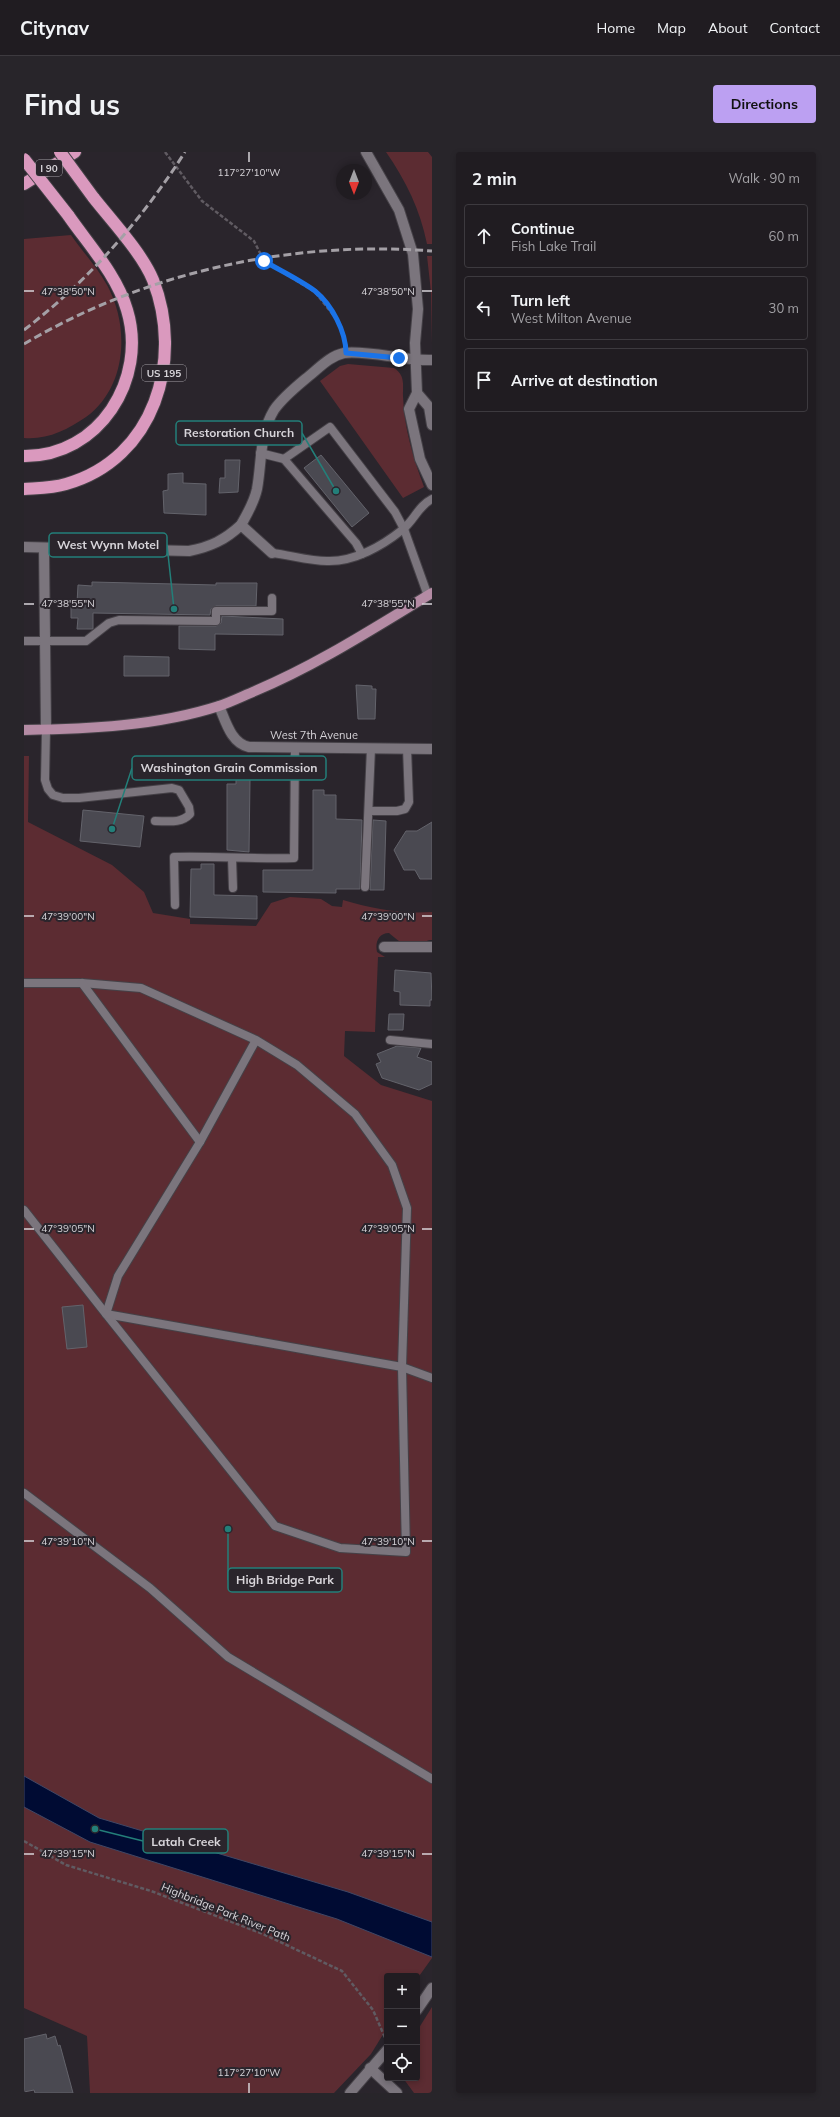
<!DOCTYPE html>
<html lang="en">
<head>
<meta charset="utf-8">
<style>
  body { margin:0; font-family:Mulish,sans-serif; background:#28252a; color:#f1f3f6 }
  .controls { position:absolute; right:12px; bottom:12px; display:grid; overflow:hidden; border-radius:4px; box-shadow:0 2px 6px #0003 }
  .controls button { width:36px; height:36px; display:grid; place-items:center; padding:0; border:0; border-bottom:1px solid #3d3a3f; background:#201c21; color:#f1f3f6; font:20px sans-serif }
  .compass { position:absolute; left:312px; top:12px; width:36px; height:36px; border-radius:50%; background:#201c21; box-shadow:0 2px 6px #0003; rotate:180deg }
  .stop { position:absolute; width:12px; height:12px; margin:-9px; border:3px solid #1a73e8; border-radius:50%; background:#fff }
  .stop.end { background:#1a73e8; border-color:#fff; box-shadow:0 1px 4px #0008 }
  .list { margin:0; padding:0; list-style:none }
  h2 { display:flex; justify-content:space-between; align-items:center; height:52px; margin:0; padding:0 16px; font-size:17px }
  h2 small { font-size:13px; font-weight:400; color:#a2a1a5 }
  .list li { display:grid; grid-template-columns:26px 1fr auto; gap:12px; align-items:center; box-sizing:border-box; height:64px; margin:0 8px 8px; padding:0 8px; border:1px solid #3d3a3f; border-radius:4px }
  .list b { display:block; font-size:15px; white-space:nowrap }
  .list p { margin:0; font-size:13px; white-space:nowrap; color:#a2a1a5 }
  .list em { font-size:13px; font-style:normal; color:#a2a1a5 }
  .icon { flex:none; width:22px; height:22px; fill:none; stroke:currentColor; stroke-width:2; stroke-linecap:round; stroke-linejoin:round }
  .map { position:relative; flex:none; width:408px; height:1941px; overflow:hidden; border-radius:4px }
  header { display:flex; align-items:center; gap:24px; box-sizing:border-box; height:56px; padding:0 20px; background:#201c21; border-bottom:1px solid #3d3a3f }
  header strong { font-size:19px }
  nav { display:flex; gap:22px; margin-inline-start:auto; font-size:14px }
  .intro { display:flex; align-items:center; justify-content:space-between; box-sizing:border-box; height:96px; padding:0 24px }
  h1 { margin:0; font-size:28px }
  .button { padding:10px 18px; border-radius:4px; background:#bca0f2; color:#111; font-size:14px; font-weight:700 }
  main { display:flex; gap:24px; padding:0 24px }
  aside { flex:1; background:#201c21; border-radius:4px; box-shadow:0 2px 6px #0003 }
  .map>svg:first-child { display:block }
</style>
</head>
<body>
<header>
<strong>Citynav</strong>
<nav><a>Home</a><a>Map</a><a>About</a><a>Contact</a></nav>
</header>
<div class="intro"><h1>Find us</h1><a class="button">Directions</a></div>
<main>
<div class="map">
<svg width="408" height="1941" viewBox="0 0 408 1941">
  <rect width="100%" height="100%" fill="#2a252c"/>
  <g fill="#5c2c32">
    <path d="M362,0h42l4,5v87h-5c-7,-35 -21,-63 -41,-92z"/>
    <path d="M47,83c11,16 26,32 36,50 23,42 20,102 -21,132 -19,13 -39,23 -62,21v-199z"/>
    <polygon points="403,104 408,104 408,192 407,140"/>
    <path d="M324,212l46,4c11,7 9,16 9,28 1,32 10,61 21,91l-21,11 -83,-117 20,-15z"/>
    <path d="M0,604h5l-1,66 84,43 32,27 9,21 37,6v5l66,2 15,-23 19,-6 31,2 11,7 10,1 1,-7c31,9 56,14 89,12v28c-5,0 -7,2 -12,4 -12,5 -22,-3 -31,-11 -11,0 -14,10 -12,19l8,5h-7l-3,75 -30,-1 -1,25 37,29 51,16v857l-15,21v-3h-30v52l-16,26 -37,39h-244l-3,-57 -63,-28z"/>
    <polygon points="408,1855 408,1941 390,1941 379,1926 393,1926 393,1879"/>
  </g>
  <polygon fill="#000b33" stroke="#404765" points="0,1624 75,1666 324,1740 408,1770 408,1805 313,1767 66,1690 0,1655"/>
  <g fill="#4a4951" stroke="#63636b">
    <polygon points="297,303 345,361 328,375 280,316"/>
    <polygon points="201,308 216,308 214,340 195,341 196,326 201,326"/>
    <polygon points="159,321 159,331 182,332 182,363 140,361 139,339 144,338 144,322"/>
    <polygon points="68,430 192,433 192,431 233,431 232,454 192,454 187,457 186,463 69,461 69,477 53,477 54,466 47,466 47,451 53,451 54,433 68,434"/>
    <polygon points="198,464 259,467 259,483 191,482 191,498 155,497 155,474 192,474 197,471"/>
    <polygon points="100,504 145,505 145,524 100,524"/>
    <polygon points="332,533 348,534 348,537 352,537 351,567 334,567"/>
    <polygon points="212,627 226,627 225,700 203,698 203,632 212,632"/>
    <polygon points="289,638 300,638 300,643 312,643 312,667 338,668 336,737 312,737 312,741 239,740 239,718 289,718"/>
    <polygon points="59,658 120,664 116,695 56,689"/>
    <polygon points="349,668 362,669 360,738 346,738"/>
    <polygon points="408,670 408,727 396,727 391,718 380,718 370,698 382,679 393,679"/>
    <polygon points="177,712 190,712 190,743 233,744 233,767 166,765 167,717 177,717"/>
    <polygon points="371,818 407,821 408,848 406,848 406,854 376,853 376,840 370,839"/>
    <polygon points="365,862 380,862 379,878 364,878"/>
    <polygon points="373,894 397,896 393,905 408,910 408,932 395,938 358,926 352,912 357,910 353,902"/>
    <polygon points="59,1153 63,1195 43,1197 38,1155"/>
    <polygon points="22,1882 23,1887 31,1884 34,1894 36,1893 49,1941 11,1941 10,1938 0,1940 0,1887"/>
  </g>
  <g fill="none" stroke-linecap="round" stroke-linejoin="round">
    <g stroke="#454147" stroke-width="10">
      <g id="lane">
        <polyline points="236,301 260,307 332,391 338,402"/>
        <polyline points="260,307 306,275 371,360 380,377 404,444"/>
        <path d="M248,401c18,2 37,8 55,8 27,1 55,-15 75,-31 12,-9 16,-24 30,-31"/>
        <polyline points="0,489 62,489 85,471 95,468 192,469 192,459 248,459 248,446"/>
        <path d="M22,578l-1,50 3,9 5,6 10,3h16l93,-10 7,2 10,17 1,7c-9,10 -23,7 -35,7"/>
        <polyline points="345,659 373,659 381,657 385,650 383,596"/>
        <polyline points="208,706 209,736"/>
        <polyline points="341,735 347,596"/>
        <path d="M151,753l-1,-48c40,-1 80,2 120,1l1,-110"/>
        <polyline points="0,831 58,831 117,836 232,888 273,913 331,962 368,1013 383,1056 378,1215 382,1400 316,1396 251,1374 82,1162 94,1124 176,990 232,888"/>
        <polyline points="58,831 176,990"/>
        <polyline points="366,888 408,892"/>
        <polyline points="0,1058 82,1162 378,1215 408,1226"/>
        <polyline points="0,1341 126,1436 204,1505 408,1627"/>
      </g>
    </g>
    <g stroke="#454147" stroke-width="12">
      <g id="street">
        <path d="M217,373c6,-11 13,-22 16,-36 5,-27 2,-54 17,-79 9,-13 23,-24 35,-34 11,-9 21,-20 35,-23 24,-3 61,8 88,7"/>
        <path d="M0,395l165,4c21,-4 36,-11 52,-26l31,28"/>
        <polyline points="20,396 22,578"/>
        <path d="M195,554c7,16 12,37 30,41l183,2"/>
        <polyline points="360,795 408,795"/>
        <polyline points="346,1916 373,1941"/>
      </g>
    </g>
    <g stroke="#454147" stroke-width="12">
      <g id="secondary">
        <polyline points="342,0 375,58 389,102 394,157 391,191 393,241 385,257 396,307 408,333"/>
        <polyline points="393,241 405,255 408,273"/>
        <polyline points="393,1858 408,1836"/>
        <polyline points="326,1941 363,1898"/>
      </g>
    </g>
    <g stroke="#454147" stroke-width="12">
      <path id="primary" d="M0,578c64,-1 133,-4 195,-24 12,-4 24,-10 36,-15 62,-26 119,-63 177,-98"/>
    </g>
    <g stroke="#454147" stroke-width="14">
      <g id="highway">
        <polyline points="0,32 51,0"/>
        <path d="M0,304c75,1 124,-77 103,-146 -10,-35 -39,-66 -59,-95"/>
        <path d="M0,337c14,-1 29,-1 42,-5 89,-25 118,-125 87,-204 -11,-27 -42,-60 -60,-83"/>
      </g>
    </g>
    <g stroke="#605b62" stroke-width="2.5" stroke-dasharray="4 2" stroke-linecap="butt">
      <polyline points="141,0 178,49 230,89 240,109 291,140 314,169 322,191"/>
      <polyline points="0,1689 42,1713 127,1739 239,1782 318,1819 349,1858 362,1888"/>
    </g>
    <use href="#lane" stroke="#7b757d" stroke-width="8"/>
    <use href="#street" stroke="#7b757d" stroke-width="10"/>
    <use href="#secondary" stroke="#7b757d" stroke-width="10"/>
    <use href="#primary" stroke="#b48ba4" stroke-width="10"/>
    <use href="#highway" stroke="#da99be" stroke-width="12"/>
    <g stroke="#a4a0a6" stroke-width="3" stroke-dasharray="8 4" stroke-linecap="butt">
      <path d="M0,178c65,-50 117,-109 161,-178"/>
      <path d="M0,192c122,-72 267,-104 408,-93"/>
    </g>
    <g stroke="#454147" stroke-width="14" stroke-linecap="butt">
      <g id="highway-bridge">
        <polyline points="36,0 69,45"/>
        <polyline points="0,7 44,63"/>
      </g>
    </g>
    <use href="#highway-bridge" stroke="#da99be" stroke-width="12"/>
  </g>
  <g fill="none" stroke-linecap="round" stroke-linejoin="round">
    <path stroke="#1a73e8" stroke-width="5" d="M240,109c17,10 36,19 51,30 17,14 31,41 31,62l53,5"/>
  </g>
  <path fill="none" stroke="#d7d4d9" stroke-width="1.5" d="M225,0v10M0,139h10M398,139h10M0,452h10M398,452h10M0,764h10M398,764h10M0,1077h10M398,1077h10M0,1389h10M398,1389h10M0,1702h10M398,1702h10M225,1931v10"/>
  <g text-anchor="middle" stroke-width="4" stroke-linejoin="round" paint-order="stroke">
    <g fill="#2a252c" stroke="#a3a0a5" stroke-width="1">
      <rect x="12" y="8" width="26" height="16" rx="3"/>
      <rect x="118" y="213" width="44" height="16" rx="3"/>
    </g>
    <g font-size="10" font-weight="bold" fill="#d7d4d9">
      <text x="25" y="20">I 90</text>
      <text x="140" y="225">US 195</text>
    </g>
    <g font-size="11" fill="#d7d4d9" stroke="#2a252c">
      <text x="290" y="587">West 7th Avenue</text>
      <text transform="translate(202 1760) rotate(22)" y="4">Highbridge Park River Path</text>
    </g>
  </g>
  <g font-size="10" text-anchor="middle" fill="#d7d4d9" stroke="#2a252c" stroke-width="4" stroke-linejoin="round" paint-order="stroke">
    <text x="225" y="24">117°27'10"W</text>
    <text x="364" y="143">47°38'50"N</text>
    <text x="44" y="143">47°38'50"N</text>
    <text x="44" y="455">47°38'55"N</text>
    <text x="364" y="455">47°38'55"N</text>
    <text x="44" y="768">47°39'00"N</text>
    <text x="364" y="768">47°39'00"N</text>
    <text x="364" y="1080">47°39'05"N</text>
    <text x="44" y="1080">47°39'05"N</text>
    <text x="364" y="1393">47°39'10"N</text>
    <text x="44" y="1393">47°39'10"N</text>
    <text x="364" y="1705">47°39'15"N</text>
    <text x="44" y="1705">47°39'15"N</text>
    <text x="225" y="1924">117°27'10"W</text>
  </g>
  <path fill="none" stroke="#237f79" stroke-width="1.5" d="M312 339L278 281M150 457L143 393M88 677L108 616M204 1377L204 1428M71 1677L119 1689"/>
  <g fill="#237f79" stroke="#2a252c" stroke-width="1.5">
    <circle cx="312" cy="339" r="4"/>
    <circle cx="150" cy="457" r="4"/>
    <circle cx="88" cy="677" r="4"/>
    <circle cx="204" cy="1377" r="4"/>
    <circle cx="71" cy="1677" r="4"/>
  </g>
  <g fill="#2a252c" stroke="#237f79" stroke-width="1.5">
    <rect x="152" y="269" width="126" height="24" rx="4"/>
    <rect x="25" y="381" width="118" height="24" rx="4"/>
    <rect x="108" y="604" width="194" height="24" rx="4"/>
    <rect x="204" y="1416" width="114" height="24" rx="4"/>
    <rect x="119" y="1677" width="85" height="24" rx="4"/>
  </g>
  <g font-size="12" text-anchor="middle" font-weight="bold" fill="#d7d4d9">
    <text x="215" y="285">Restoration Church</text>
    <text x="84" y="397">West Wynn Motel</text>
    <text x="205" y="620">Washington Grain Commission</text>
    <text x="261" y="1432">High Bridge Park</text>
    <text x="162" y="1694">Latah Creek</text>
  </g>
</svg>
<div class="controls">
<button>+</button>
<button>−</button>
<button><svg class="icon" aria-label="locate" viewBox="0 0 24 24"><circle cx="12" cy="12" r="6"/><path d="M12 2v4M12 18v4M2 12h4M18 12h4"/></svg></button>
</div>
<svg class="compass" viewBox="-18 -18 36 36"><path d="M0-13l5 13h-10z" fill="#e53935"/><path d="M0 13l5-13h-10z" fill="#a2a1a5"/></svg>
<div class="stop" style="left:240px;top:109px"></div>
<div class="stop end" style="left:375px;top:206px"></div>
</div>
<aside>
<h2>2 min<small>Walk · 90 m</small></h2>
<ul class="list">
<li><svg class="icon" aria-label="ahead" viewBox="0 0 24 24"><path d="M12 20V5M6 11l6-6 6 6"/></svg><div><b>Continue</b><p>Fish Lake Trail</p></div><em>60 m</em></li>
<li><svg class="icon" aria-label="left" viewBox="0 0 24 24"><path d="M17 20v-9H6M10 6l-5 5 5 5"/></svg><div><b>Turn left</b><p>West Milton Avenue</p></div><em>30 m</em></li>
<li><svg class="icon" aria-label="arrive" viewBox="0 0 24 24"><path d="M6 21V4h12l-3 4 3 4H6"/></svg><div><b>Arrive at destination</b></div></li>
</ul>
</aside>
</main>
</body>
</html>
